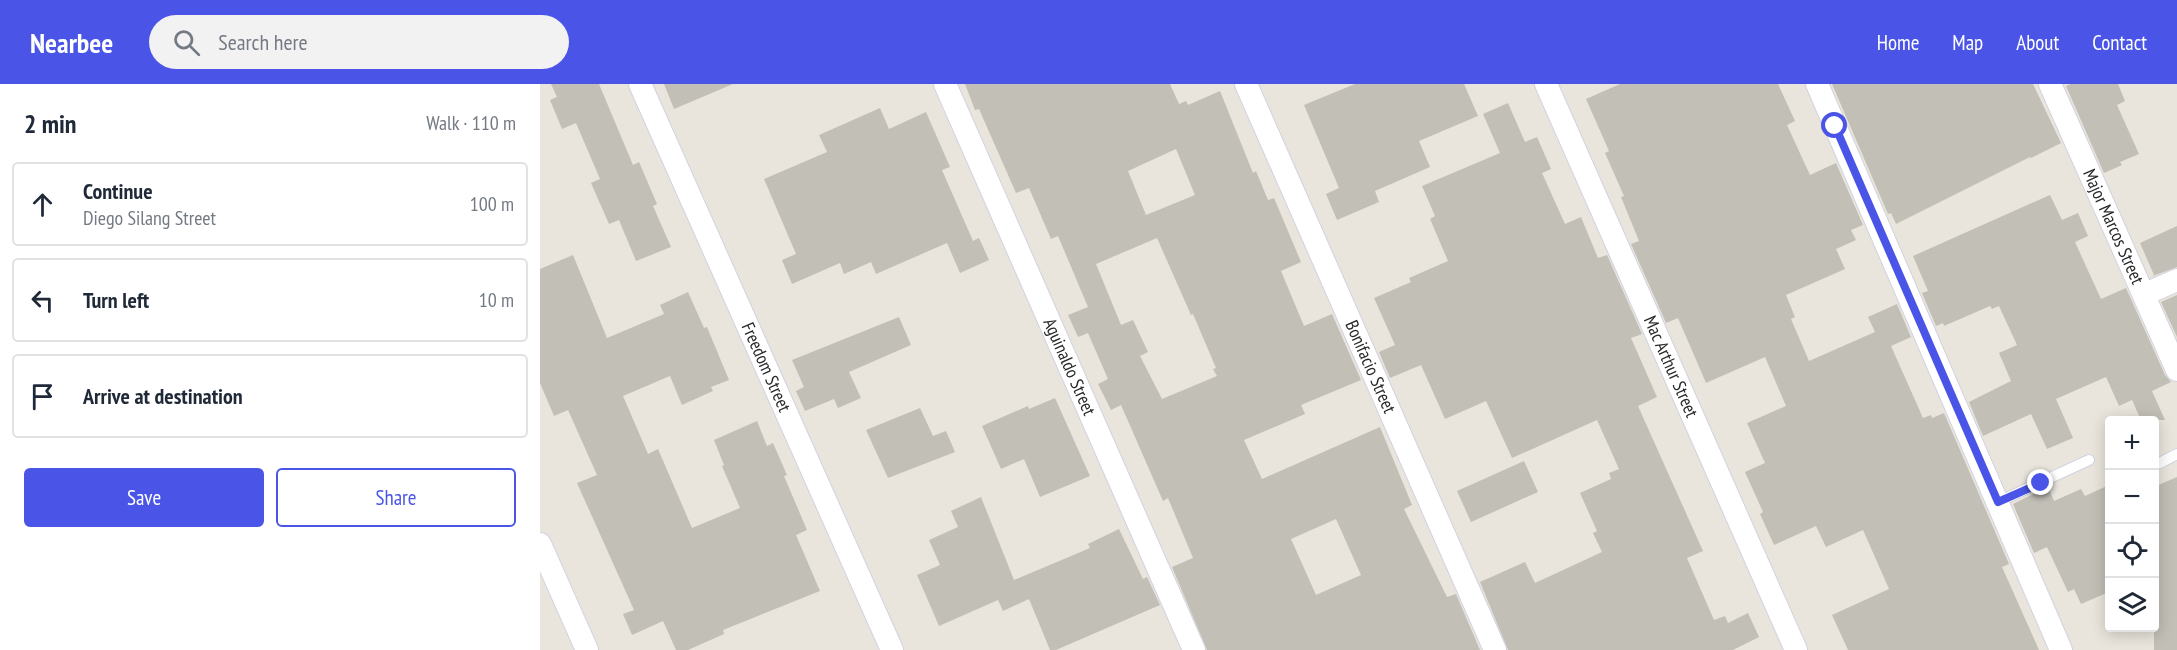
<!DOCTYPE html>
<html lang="en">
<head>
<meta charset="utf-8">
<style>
  body { margin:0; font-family:"PT Sans Narrow",sans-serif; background:#f2f2f3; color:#1f2937 }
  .controls { position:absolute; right:18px; bottom:18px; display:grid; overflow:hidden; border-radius:6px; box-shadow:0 3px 15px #0003 }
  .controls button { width:54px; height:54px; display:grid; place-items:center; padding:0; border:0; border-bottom:2px solid #e0e1e3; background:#fff; color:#1f2937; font:30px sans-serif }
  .stop { position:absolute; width:18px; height:18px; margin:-14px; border:4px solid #4a55e8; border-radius:50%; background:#fff }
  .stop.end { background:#4a55e8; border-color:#fff; box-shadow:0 2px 6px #0008 }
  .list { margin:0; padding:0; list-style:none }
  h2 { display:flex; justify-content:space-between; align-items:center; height:78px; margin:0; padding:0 24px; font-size:26px }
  h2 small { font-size:20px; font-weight:400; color:#747a83 }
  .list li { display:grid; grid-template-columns:39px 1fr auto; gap:18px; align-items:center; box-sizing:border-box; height:84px; margin:0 12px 12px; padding:0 12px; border:2px solid #e0e1e3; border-radius:6px }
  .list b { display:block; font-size:22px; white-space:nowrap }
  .list p { margin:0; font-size:20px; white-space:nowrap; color:#747a83 }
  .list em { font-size:20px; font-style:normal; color:#747a83 }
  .actions { display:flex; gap:12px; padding:18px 24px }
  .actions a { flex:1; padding:14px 0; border:2px solid #4a55e8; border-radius:6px; text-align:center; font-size:21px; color:#4a55e8 }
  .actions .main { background:#4a55e8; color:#fff }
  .icon { flex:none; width:33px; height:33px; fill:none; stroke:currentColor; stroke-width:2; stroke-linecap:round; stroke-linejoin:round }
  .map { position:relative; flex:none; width:1637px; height:566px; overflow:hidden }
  header { display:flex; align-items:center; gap:36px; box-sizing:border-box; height:84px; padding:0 30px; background:#4a55e8; color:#fff }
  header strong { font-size:28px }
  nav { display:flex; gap:33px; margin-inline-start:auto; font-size:21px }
  .search { width:420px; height:54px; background:#f2f2f3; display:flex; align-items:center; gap:15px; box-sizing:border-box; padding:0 21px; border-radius:33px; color:#747a83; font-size:22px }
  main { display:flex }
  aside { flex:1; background:#fff }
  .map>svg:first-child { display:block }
</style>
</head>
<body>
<header>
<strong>Nearbee</strong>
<div class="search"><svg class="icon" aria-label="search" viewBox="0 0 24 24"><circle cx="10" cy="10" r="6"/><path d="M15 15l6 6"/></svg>Search here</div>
<nav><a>Home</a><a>Map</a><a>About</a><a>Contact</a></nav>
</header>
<main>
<aside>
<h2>2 min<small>Walk · 110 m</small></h2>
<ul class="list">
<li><svg class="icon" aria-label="ahead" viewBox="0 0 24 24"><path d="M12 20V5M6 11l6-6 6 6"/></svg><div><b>Continue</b><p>Diego Silang Street</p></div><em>100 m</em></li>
<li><svg class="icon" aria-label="left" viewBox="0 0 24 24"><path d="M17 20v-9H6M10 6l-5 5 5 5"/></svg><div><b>Turn left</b></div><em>10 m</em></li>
<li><svg class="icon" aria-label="arrive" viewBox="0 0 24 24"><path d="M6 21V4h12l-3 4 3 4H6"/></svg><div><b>Arrive at destination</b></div></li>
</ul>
<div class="actions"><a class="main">Save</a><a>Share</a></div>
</aside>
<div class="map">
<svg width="1637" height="566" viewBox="0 0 1637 566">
  <rect width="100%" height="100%" fill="#e9e5dc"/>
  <g fill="#c2bfb7" fill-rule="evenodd">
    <polygon points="11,0 59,0 93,81 99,78 117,120 113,122 131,163 96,177 79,136 69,140 51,99 60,95 36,39 22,45 10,16 17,13"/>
    <polygon points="124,0 193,0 134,25"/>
    <path d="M425,0h205l9,20 7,-3 2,4 32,-14 33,82 3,-2 12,29 6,-2 27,64 -20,9 23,55 28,-12 29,66 -60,25 4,9 -61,26 18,39 118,-52 32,78 -8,4 43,88 9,-3 24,56h-273l-35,-83 21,-9 -25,-60 -5,3 -42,-96 -10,5 -13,-26 10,-5 -20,-46 -10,4 -10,-22 20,-8 -30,-71 -7,3 -22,-51 -13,5 -37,-84 -4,1zM636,65l19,46 -49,20 -18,-44zM617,154l34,77 2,-1 23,54 -3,1 4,7 -55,23 -22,-43 8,-4 -15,-32 -12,5 -25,-61zM796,435l25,56 -45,20 -25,-56z"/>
    <polygon points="815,0 924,0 938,32 879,57 890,83 835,107 839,118 797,136 786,110 799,104 764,21"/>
    <polygon points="1080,0 1238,0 1255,37 1247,41 1270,91 1296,79 1323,141 1311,146 1316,156 1296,165 1305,185 1246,211 1255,233 1251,235 1269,277 1335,248 1328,233 1357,220 1371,253 1351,262 1383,334 1391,331 1392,334 1404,329 1469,480 1462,483 1499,566 1308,566 1292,531 1349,505 1323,446 1286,463 1276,442 1234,461 1220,430 1223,428 1205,388 1225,379 1207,339 1246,322 1225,273 1166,299 1138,234 1126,239 1091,160 1099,157 1081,113 1084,112 1065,69 1069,67 1046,15"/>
    <polygon points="1292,0 1493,0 1521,59 1491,74 1490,73 1356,140 1351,129 1348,130"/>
    <polygon points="1531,0 1578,0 1585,17 1577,21 1599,70 1580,78 1582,81 1564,89 1526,2"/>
    <polygon points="968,19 985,58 997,53 1011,85 1002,89 1025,140 1041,133 1058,174 1067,171 1102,250 1091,254 1117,313 1098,322 1163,467 1147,474 1174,536 1185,532 1188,539 1208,529 1219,553 1193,566 968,566 940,498 985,478 995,499 1062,468 1053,449 1057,447 1040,409 1071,395 1069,389 1079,385 1057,336 972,374 946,317 905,335 881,281 850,294 839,268 855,261 834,214 871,198 869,194 908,177 890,135 895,132 882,102 960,69 943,30"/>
    <polygon points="340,24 349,45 386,28 410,83 402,86 433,157 439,154 449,176 420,189 407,159 336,190 331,178 304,190 300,179 252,200 242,176 256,170 224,95 287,68 279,51"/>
    <polygon points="1510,111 1522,136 1538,129 1548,152 1535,158 1561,215 1586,204 1625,291 1631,298 1612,307 1625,336 1601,336 1592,316 1579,322 1566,293 1516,315 1533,354 1507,365 1491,330 1443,352 1429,318 1471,297 1459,269 1477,261 1459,222 1452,225 1450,222 1404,242 1403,239 1396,242 1382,209 1388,207 1373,172"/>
    <polygon points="1637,142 1637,183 1610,193 1614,191 1600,159"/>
    <polygon points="33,171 67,254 124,230 120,221 148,208 164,244 167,243 189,296 171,303 173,307 142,321 130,292 83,312 108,370 118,365 152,444 200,424 182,382 184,381 174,356 217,337 227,362 233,359 247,391 244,392 267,446 256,451 280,507 183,546 184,550 148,566 136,566 123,537 92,551 83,530 94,526 37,399 57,391 28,326 14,332 0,299 0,185"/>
    <polygon points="1637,211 1637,253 1621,218"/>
    <polygon points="359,233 371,261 309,288 321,314 298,324 294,315 265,327 256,307 264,303 252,276"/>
    <polygon points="515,314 550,392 500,413 484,375 461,385 442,342 488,322 489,325"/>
    <polygon points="380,324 393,352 406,347 415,368 348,394 326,346"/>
    <polygon points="984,377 998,408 931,438 917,407"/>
    <polygon points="1637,393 1637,566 1614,566 1614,403"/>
    <polygon points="1569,401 1569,508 1541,520 1534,505 1528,508 1507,463 1494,469 1473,420 1508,403 1514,417 1541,405 1545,412"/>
    <polygon points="441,413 474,496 550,464 548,460 579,445 603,495 607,493 620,521 516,566 510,566 489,515 463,527 458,516 399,542 377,491 400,481 389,456 418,443 411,427"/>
  </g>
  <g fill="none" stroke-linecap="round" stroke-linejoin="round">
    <g stroke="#d1d2e0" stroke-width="12">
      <g id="service">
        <polyline points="1614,382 1637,370"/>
        <polyline points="1458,418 1549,376"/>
      </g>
    </g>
    <g stroke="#d1d2e0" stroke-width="24">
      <g id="minor">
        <path id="s1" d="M100,0l252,566"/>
        <path id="s2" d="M405,0l249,566"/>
        <path id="s3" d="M706,0l249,566"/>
        <path id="s4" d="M1006,0l250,566"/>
        <polyline points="1277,0 1521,566"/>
        <path id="s5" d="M1510,0l127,286"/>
        <polyline points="1605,210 1637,196"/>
        <polyline points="0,460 47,566"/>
      </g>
    </g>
    <use href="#service" stroke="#fff" stroke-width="10"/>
    <use href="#minor" stroke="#fff" stroke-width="22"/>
  </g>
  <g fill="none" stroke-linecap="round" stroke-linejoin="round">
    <polyline stroke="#4a55e8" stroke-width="8" points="1295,42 1458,418 1501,399"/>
  </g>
  <g text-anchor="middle" stroke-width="6" stroke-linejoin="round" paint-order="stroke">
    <g font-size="18" fill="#282828" stroke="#fff">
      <text dy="6" stroke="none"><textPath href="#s5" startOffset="156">Major Marcos Street</textPath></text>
      <text dy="6" stroke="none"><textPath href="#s1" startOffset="310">Freedom Street</textPath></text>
      <text dy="6" stroke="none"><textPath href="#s2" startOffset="309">Aguinaldo Street</textPath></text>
      <text dy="6" stroke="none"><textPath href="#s3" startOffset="309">Bonifacio Street</textPath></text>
      <text dy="6" stroke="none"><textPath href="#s4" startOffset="309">Mac Arthur Street</textPath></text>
    </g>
  </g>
</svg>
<div class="controls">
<button>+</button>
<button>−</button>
<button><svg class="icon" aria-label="locate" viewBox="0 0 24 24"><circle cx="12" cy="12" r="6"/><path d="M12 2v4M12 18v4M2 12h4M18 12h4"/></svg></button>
<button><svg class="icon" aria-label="layers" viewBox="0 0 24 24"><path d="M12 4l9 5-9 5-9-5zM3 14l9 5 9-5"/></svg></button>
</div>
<div class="stop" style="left:1295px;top:42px"></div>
<div class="stop end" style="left:1501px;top:399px"></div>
</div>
</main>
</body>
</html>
